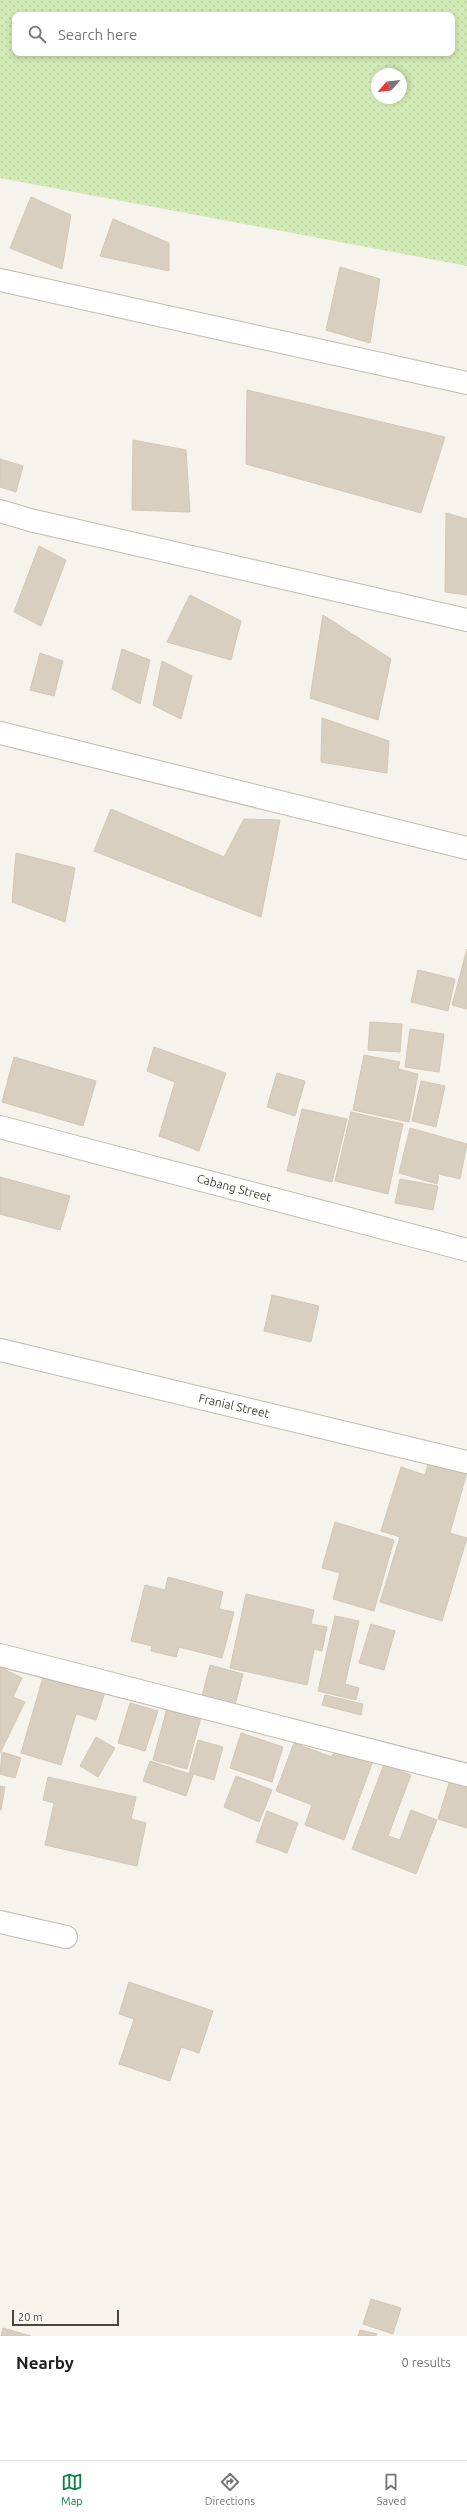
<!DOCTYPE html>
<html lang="en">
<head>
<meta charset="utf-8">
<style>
  body { margin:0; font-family:Ubuntu,sans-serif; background:#f6f6f6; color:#202124 }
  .compass { position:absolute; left:371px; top:68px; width:36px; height:36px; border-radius:50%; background:#fff; box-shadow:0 2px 6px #0003; rotate:243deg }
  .scale { position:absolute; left:12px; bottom:10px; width:107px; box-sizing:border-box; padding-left:4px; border:2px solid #4b4439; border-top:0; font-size:11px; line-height:14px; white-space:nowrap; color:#4b4439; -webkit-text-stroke:3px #fff; paint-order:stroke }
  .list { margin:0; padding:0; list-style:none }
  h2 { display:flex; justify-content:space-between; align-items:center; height:52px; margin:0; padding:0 16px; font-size:17px }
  h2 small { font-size:13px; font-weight:400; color:#757577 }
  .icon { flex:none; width:22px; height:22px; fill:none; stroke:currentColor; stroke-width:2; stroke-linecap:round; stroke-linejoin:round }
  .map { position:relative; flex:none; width:467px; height:2336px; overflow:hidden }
  .search { position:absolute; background:#fff; box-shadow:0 2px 6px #0003; left:12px; right:12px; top:12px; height:44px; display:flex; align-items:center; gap:10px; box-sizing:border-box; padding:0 14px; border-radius:8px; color:#757577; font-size:15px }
  .sheet { height:124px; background:#fff }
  nav { display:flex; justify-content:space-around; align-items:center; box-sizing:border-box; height:56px; border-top:1px solid #e0e0e0; background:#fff; font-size:11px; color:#757577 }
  nav a { display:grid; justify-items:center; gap:2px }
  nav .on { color:#0b8043 }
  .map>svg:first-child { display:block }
</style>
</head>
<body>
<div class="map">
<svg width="467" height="2336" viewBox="0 0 467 2336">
  <defs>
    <pattern id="grass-dots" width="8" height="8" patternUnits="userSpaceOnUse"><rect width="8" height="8" fill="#d2eab5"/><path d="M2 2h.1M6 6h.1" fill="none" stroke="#b6ca9c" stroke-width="1.8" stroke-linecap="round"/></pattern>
  </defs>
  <rect width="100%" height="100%" fill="#f6f3ec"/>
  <path fill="url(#grass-dots)" fill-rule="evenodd" d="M0,0h467v266l-467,-88zM15,15h437v38h-437zM377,74h24v24h-24z"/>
  <g fill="#d8cfc1" stroke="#d3c7b4">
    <polygon points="31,197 71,215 62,269 10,248"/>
    <polygon points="113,219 169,243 169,271 100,256"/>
    <polygon points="340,267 380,279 370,343 326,330"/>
    <polygon points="247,390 445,437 421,513 246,464"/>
    <polygon points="133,440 186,450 190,512 132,510"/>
    <polygon points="0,459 23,466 16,492 0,487"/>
    <polygon points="446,513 467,519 467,595 445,592"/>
    <polygon points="39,546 66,560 41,626 14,612"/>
    <polygon points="190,595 241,621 231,660 167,642"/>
    <polygon points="323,615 391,659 378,720 310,698"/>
    <polygon points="122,649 150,660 140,704 112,689"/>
    <polygon points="40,653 63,661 54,696 30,690"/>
    <polygon points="162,661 192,676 181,719 153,705"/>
    <polygon points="322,718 389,741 387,773 321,762"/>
    <polygon points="111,809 224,857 244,819 280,820 261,917 94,851"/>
    <polygon points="16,853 75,868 65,922 12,902"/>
    <polygon points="467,949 467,1009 452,1005"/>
    <polygon points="418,970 455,979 448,1011 411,1002"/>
    <polygon points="370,1022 402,1024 400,1052 368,1050"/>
    <polygon points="410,1029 444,1034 439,1072 405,1067"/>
    <polygon points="154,1047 226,1073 199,1151 159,1136 175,1082 147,1071"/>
    <polygon points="364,1055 400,1062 398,1069 418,1074 409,1122 353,1110"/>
    <polygon points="14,1057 96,1081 83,1126 2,1102"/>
    <polygon points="277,1073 305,1081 295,1116 267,1107"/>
    <polygon points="421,1081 445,1086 436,1127 412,1121"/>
    <polygon points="302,1109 347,1119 332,1182 287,1171"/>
    <polygon points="351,1112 403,1124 388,1194 335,1181"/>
    <polygon points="410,1128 467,1144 460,1179 439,1174 437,1184 399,1173"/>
    <polygon points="0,1177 70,1196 60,1230 0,1214"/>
    <polygon points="400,1179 438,1186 433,1210 395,1203"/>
    <polygon points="272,1295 319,1306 311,1342 264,1331"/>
    <polygon points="429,1460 467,1472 450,1533 467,1538 442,1621 380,1602 400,1537 381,1531 401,1467 425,1475"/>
    <polygon points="335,1522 394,1540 374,1611 333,1599 340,1573 322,1568"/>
    <polygon points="168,1577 223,1592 219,1609 234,1612 222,1658 179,1647 176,1657 151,1651 152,1646 131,1641 145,1585 165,1590"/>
    <polygon points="246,1594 314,1610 311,1624 327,1627 322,1651 314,1649 307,1685 230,1668"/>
    <polygon points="335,1616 359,1621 345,1684 359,1688 356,1700 318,1691"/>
    <polygon points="371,1624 395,1631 384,1670 359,1663"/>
    <polygon points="210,1665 243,1674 234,1709 201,1700"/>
    <polygon points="0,1667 22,1678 13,1697 25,1702 0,1753"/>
    <polygon points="44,1674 105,1692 96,1720 76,1714 61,1765 21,1753"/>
    <polygon points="325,1695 363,1704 361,1715 322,1705"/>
    <polygon points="169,1701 203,1710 187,1769 153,1760"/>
    <polygon points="130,1703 158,1711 145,1751 118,1743"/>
    <polygon points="241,1733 283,1747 272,1782 230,1768"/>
    <polygon points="96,1737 115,1748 98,1777 80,1766"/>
    <polygon points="198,1740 223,1747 214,1780 189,1773"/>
    <polygon points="294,1743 332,1757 336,1747 373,1761 344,1840 305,1825 312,1805 276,1791"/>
    <polygon points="2,1752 21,1758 15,1778 0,1774"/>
    <polygon points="150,1761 193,1775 186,1796 143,1781"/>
    <polygon points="384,1764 411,1775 388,1836 400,1840 411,1810 437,1820 416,1874 352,1849"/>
    <polygon points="236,1776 272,1790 259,1822 224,1807"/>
    <polygon points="48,1777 136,1797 131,1819 146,1823 137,1866 45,1845 54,1803 43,1800"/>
    <polygon points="450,1780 467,1785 467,1828 438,1819"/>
    <polygon points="0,1786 5,1787 1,1810 0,1810"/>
    <polygon points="267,1811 298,1823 287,1853 256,1842"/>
    <polygon points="129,1982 213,2011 199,2053 181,2047 170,2081 119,2064 134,2019 119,2014"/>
    <polygon points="371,2299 401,2308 393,2334 363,2324"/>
    <polygon points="3,2328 31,2336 1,2336"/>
    <polygon points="360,2330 377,2334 376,2336 358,2336"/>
  </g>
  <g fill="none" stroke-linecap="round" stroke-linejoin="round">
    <g stroke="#c2bbae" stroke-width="24">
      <g id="minor">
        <polyline points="0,280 467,383"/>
        <polyline points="0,511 30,520 467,620"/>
        <polyline points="0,733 467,848"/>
        <polyline points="0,1127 467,1250"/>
        <polyline points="0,1350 467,1462"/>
        <polyline points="0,1655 467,1775"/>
        <polyline points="0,1922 66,1937"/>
      </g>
    </g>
    <use href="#minor" stroke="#fff" stroke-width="22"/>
  </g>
  <g text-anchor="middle" stroke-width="3" stroke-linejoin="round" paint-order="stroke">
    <g font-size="12" fill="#4b4439" stroke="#fff">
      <text transform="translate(234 1188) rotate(15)" y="4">Cabang Street</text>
      <text transform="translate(234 1406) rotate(13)" y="4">Franial Street</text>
    </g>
  </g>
</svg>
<svg class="compass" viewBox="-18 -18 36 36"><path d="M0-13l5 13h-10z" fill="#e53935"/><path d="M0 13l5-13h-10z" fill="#757577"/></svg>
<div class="scale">20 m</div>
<div class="search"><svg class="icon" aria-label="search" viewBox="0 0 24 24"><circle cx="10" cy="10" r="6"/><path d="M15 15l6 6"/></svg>Search here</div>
</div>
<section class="sheet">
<h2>Nearby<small>0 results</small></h2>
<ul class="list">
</ul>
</section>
<nav>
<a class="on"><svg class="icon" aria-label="map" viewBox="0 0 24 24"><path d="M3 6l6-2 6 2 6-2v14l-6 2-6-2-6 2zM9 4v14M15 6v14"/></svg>Map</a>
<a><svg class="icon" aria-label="directions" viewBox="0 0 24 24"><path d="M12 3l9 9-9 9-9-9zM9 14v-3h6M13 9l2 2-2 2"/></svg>Directions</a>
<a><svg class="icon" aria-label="saved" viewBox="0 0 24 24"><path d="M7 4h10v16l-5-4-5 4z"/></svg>Saved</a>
</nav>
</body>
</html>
